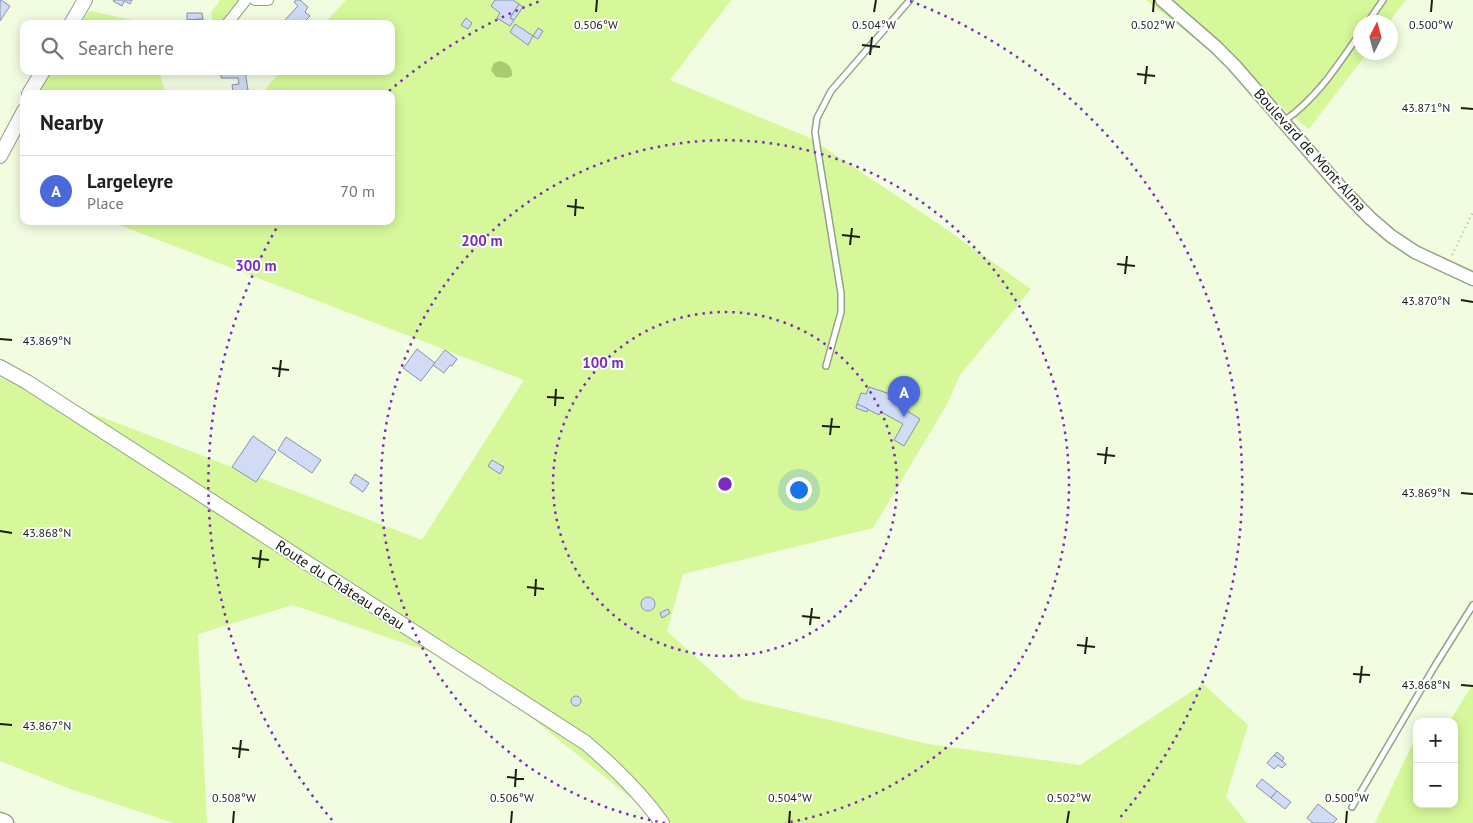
<!DOCTYPE html>
<html lang="en">
<head>
<meta charset="utf-8">
<style>
  body { margin:0; font-family:"PT Sans",sans-serif; background:#f2f2f2; color:#202124 }
  .controls { position:absolute; right:15px; bottom:15px; display:grid; overflow:hidden; border-radius:10px; box-shadow:0 2px 12px #0003 }
  .controls button { width:45px; height:45px; display:grid; place-items:center; padding:0; border:0; border-bottom:1px solid #e0e0e0; background:#fff; color:#202124; font:25px sans-serif }
  .compass { position:absolute; left:1353px; top:15px; width:45px; height:45px; border-radius:50%; background:#fff; box-shadow:0 2px 12px #0003; rotate:6deg }
  .you { position:absolute; left:798px; top:489px; width:18px; height:18px; margin:-12px; border:4px solid #fff; border-radius:50%; background:#1a73e8; box-shadow:0 0 0 8px #1a73e833 }
  .badge { display:grid; place-items:center; width:32px; height:32px; border-radius:50%; background:#4b68dc; color:#fff; font-size:16px; font-weight:700 }
  .pin { position:absolute; translate:-50% -41px; filter:drop-shadow(0 1px 2px #0008) }
  .pin::after { content:''; position:absolute; top:26px; width:18px; height:15px; background:inherit; clip-path:polygon(0 0,100% 0,50% 100%) }
  .list { margin:0; padding:0; list-style:none }
  h2 { display:flex; justify-content:space-between; align-items:center; height:65px; margin:0; padding:0 20px; font-size:21px }
  h2 small { font-size:16px; font-weight:400; color:#757577 }
  .list li { display:grid; grid-template-columns:32px 1fr auto; gap:15px; align-items:center; box-sizing:border-box; height:70px; padding:0 20px; border-top:1px solid #e0e0e0 }
  .list b { display:block; font-size:19px; white-space:nowrap }
  .list p { margin:0; font-size:16px; white-space:nowrap; color:#757577 }
  .list em { font-size:16px; font-style:normal; color:#757577 }
  .icon { flex:none; width:28px; height:28px; fill:none; stroke:currentColor; stroke-width:2; stroke-linecap:round; stroke-linejoin:round }
  .map { position:relative; flex:none; width:1473px; height:823px; overflow:hidden }
  .search { position:absolute; background:#fff; box-shadow:0 2px 12px #0003; left:20px; top:20px; width:375px; height:55px; display:flex; align-items:center; gap:12px; box-sizing:border-box; padding:0 18px; border-radius:10px; color:#757577; font-size:19px }
  .panel { position:absolute; background:#fff; box-shadow:0 2px 12px #0003; left:20px; top:90px; width:375px; height:135px; border-radius:10px }
  .map>svg:first-child { display:block }
</style>
</head>
<body>
<div class="map">
<svg width="1473" height="823" viewBox="0 0 1473 823">
  <rect width="100%" height="100%" fill="#f1fce1"/>
  <g fill="#d6f89b">
    <polygon points="220,0 240,0 239,4 222,24 214,24 211,13"/>
    <polygon points="346,0 731,0 670,80 810,138 930,218 1031,289 960,375 946,406 873,528 683,574 667,631 742,699 928,744 1080,765 1203,684 1248,725 1226,797 1247,823 662,823 465,664 293,605 198,634 207,823 174,823 70,789 0,761 0,378 422,540 524,380 109,221 391,221 391,94 261,94 281,71 391,71 391,24 324,24"/>
    <polygon points="1146,0 1406,0 1389,22 1360,22 1360,52 1367,53 1309,129"/>
    <polygon points="89,11 143,22 143,24 81,24"/>
    <polygon points="51,71 159,71 166,94 39,94 38,91"/>
    <polygon points="1473,684 1473,823 1375,823 1413,743 1417,741 1417,804 1454,804 1454,722 1449,722"/>
  </g>
  <path fill="#a9ca6d" d="M499,61c8,1 14,6 13,15l-5,2 -11,-1 -5,-7 3,-7z"/>
  <g fill="#d1dbf5" stroke="#8891a9">
    <polygon points="1,0 10,6 0,21 0,2"/>
    <polygon points="114,0 132,0 130,4 124,1 122,6 113,1"/>
    <polygon points="296,0 300,0 308,7 305,12 310,16 302,24 275,24 279,20 282,23 298,6 294,2"/>
    <polygon points="495,0 513,0 519,4 510,18 514,20 510,26 497,18 500,13 491,6"/>
    <polygon points="519,4 523,7 514,20 510,18"/>
    <polygon points="187,13 202,13 203,19 187,20"/>
    <polygon points="466,18 472,23 468,29 461,25"/>
    <polygon points="203,19 203,24 188,24 187,20"/>
    <polygon points="515,24 533,36 528,45 510,32"/>
    <polygon points="538,28 543,31 538,39 533,36"/>
    <polygon points="221,71 245,71 248,90 233,92 232,85 239,84 238,78 221,78"/>
    <polygon points="417,349 435,363 421,381 403,368"/>
    <polygon points="445,350 457,359 452,366 450,365 444,373 433,365"/>
    <polygon points="869,387 890,394 888,399 920,419 904,446 894,440 903,424 881,412 879,415 857,404 861,393 866,394"/>
    <polygon points="857,404 868,409 867,412 856,408"/>
    <polygon points="253,436 276,452 256,482 232,467"/>
    <polygon points="286,437 321,460 312,473 278,450"/>
    <polygon points="492,460 504,467 500,474 488,466"/>
    <polygon points="355,474 369,483 363,492 350,483"/>
    <circle cx="648" cy="604" r="7"/>
    <polygon points="668,609 670,613 662,618 660,613"/>
    <circle cx="576" cy="701" r="5"/>
    <polygon points="1277,752 1284,758 1282,761 1274,755"/>
    <polygon points="1274,755 1286,764 1282,768 1278,765 1274,769 1267,763"/>
    <polygon points="1262,779 1277,791 1271,798 1256,786"/>
    <polygon points="1277,791 1291,802 1285,809 1271,798"/>
    <polygon points="1318,804 1337,819 1333,823 1313,823 1307,818"/>
  </g>
  <g fill="none" stroke-linecap="round" stroke-linejoin="round">
    <g stroke="#97a188" stroke-width="8">
      <g id="service">
        <polyline points="1368,22 1383,0"/>
        <path d="M1284,121c33,-23 54,-56 76,-88"/>
        <polyline points="826,366 841,312 841,293 817,146 815,132 817,118 831,91 910,0"/>
        <polyline points="1352,807 1436,664 1473,605"/>
      </g>
    </g>
    <g stroke="#97a188" stroke-width="12">
      <g id="minor">
        <polyline points="255,0 268,0"/>
        <polyline points="227,24 246,0"/>
      </g>
    </g>
    <g stroke="#97a188" stroke-width="15">
      <polyline id="tertiary" points="1162,0 1216,47 1234,65 1341,188 1370,218 1391,236 1415,252 1473,279"/>
    </g>
    <g stroke="#97a188" stroke-width="16">
      <g id="secondary">
        <polyline points="71,24 85,0"/>
        <polyline points="29,94 43,71"/>
        <polyline points="0,156 24,111"/>
        <path d="M0,367l27,15 559,361c28,24 55,50 76,80"/>
      </g>
    </g>
    <g stroke="#97a188" stroke-width="19">
      <polyline id="primary" points="0,821 5,823"/>
    </g>
    <polyline stroke="#a7b09b" stroke-width="2" stroke-dasharray="1 4" stroke-linecap="butt" points="1452,255 1473,212"/>
    <use href="#service" stroke="#fff" stroke-width="5"/>
    <use href="#minor" stroke="#fff" stroke-width="10"/>
    <use href="#tertiary" stroke="#fff" stroke-width="12"/>
    <use href="#secondary" stroke="#fff" stroke-width="14"/>
    <use href="#primary" stroke="#fff" stroke-width="16"/>
  </g>
  <path fill="none" stroke="#1b1e15" stroke-width="2" d="M596,12l1,-12M874,12l2,-12M1153,12l1,-12M1431,12l1,-12M862,45l18,2M870,55l2,-18M1137,74l18,2M1145,84l2,-18M1461,108l12,1M567,206l17,2M575,216l1,-17M842,235l18,2M850,245l2,-17M1117,264l18,2M1125,274l2,-18M1461,300l12,2M0,339l12,1M272,368l17,2M279,377l2,-17M547,397l17,1M555,406l1,-17M822,426l18,1M830,435l2,-17M1097,454l18,2M1105,464l2,-17M1461,493l12,1M0,531l12,2M252,558l17,2M259,568l2,-18M527,587l17,2M535,596l1,-17M802,616l18,2M810,625l2,-17M1077,645l18,2M1085,654l2,-17M1353,674l17,1M1360,683l2,-17M1461,685l12,1M0,724l12,1M232,748l17,2M239,758l2,-18M507,777l17,2M515,787l1,-18M233,823l1,-12M511,823l1,-12M789,823l1,-12M1067,823l2,-12M1346,823l1,-12"/>
  <g fill="none" stroke="#7b2cbf" stroke-width="2.5" stroke-dasharray="2.5 5">
    <circle cx="725" cy="484" r="172"/>
    <path d="M665 823A344 344 0 1 1 785 823"/>
    <path d="M332 820A517 517 0 0 1 280 222M389 91A517 517 0 0 1 540 1M910 1A517 517 0 0 1 1118 820"/>
  </g>
  <g text-anchor="middle" stroke-width="4" stroke-linejoin="round" paint-order="stroke">
    <g font-size="15" fill="#1b1e15" stroke="#fff">
      <text transform="translate(1310 150) rotate(48)" y="5">Boulevard de Mont-Alma</text>
      <text transform="translate(340 585) rotate(33)" y="5">Route du Château d'eau</text>
    </g>
  </g>
  <g font-size="12" text-anchor="middle" fill="#1b1e15" stroke="#fff" stroke-width="4" stroke-linejoin="round" paint-order="stroke">
    <text x="596" y="29">0.506°W</text>
    <text x="874" y="29">0.504°W</text>
    <text x="1153" y="29">0.502°W</text>
    <text x="1431" y="29">0.500°W</text>
    <text x="1426" y="112">43.871°N</text>
    <text x="1426" y="305">43.870°N</text>
    <text x="47" y="345">43.869°N</text>
    <text x="1426" y="497">43.869°N</text>
    <text x="47" y="537">43.868°N</text>
    <text x="1426" y="689">43.868°N</text>
    <text x="47" y="730">43.867°N</text>
    <text x="234" y="802">0.508°W</text>
    <text x="512" y="802">0.506°W</text>
    <text x="790" y="802">0.504°W</text>
    <text x="1069" y="802">0.502°W</text>
    <text x="1347" y="802">0.500°W</text>
  </g>
  <circle cx="725" cy="484" r="8" fill="#7b2cbf" stroke="#fff" stroke-width="2.5"/>
  <g font-size="15" text-anchor="middle" font-weight="bold" fill="#7b2cbf" stroke="#fff" stroke-width="4" stroke-linejoin="round" paint-order="stroke">
    <text x="482" y="246">200 m</text>
    <text x="256" y="271">300 m</text>
    <text x="603" y="368">100 m</text>
  </g>
</svg>
<div class="controls">
<button>+</button>
<button>−</button>
</div>
<svg class="compass" viewBox="-18 -18 36 36"><path d="M0-13l5 13h-10z" fill="#e53935"/><path d="M0 13l5-13h-10z" fill="#757577"/></svg>
<div class="you"></div>
<div class="pin badge" style="left:904px;top:417px">A</div>
<div class="search"><svg class="icon" aria-label="search" viewBox="0 0 24 24"><circle cx="10" cy="10" r="6"/><path d="M15 15l6 6"/></svg>Search here</div>
<section class="panel">
<h2>Nearby<small></small></h2>
<ul class="list">
<li><span class="badge">A</span><div><b>Largeleyre</b><p>Place</p></div><em>70 m</em></li>
</ul>
</section>
</div>
</body>
</html>
